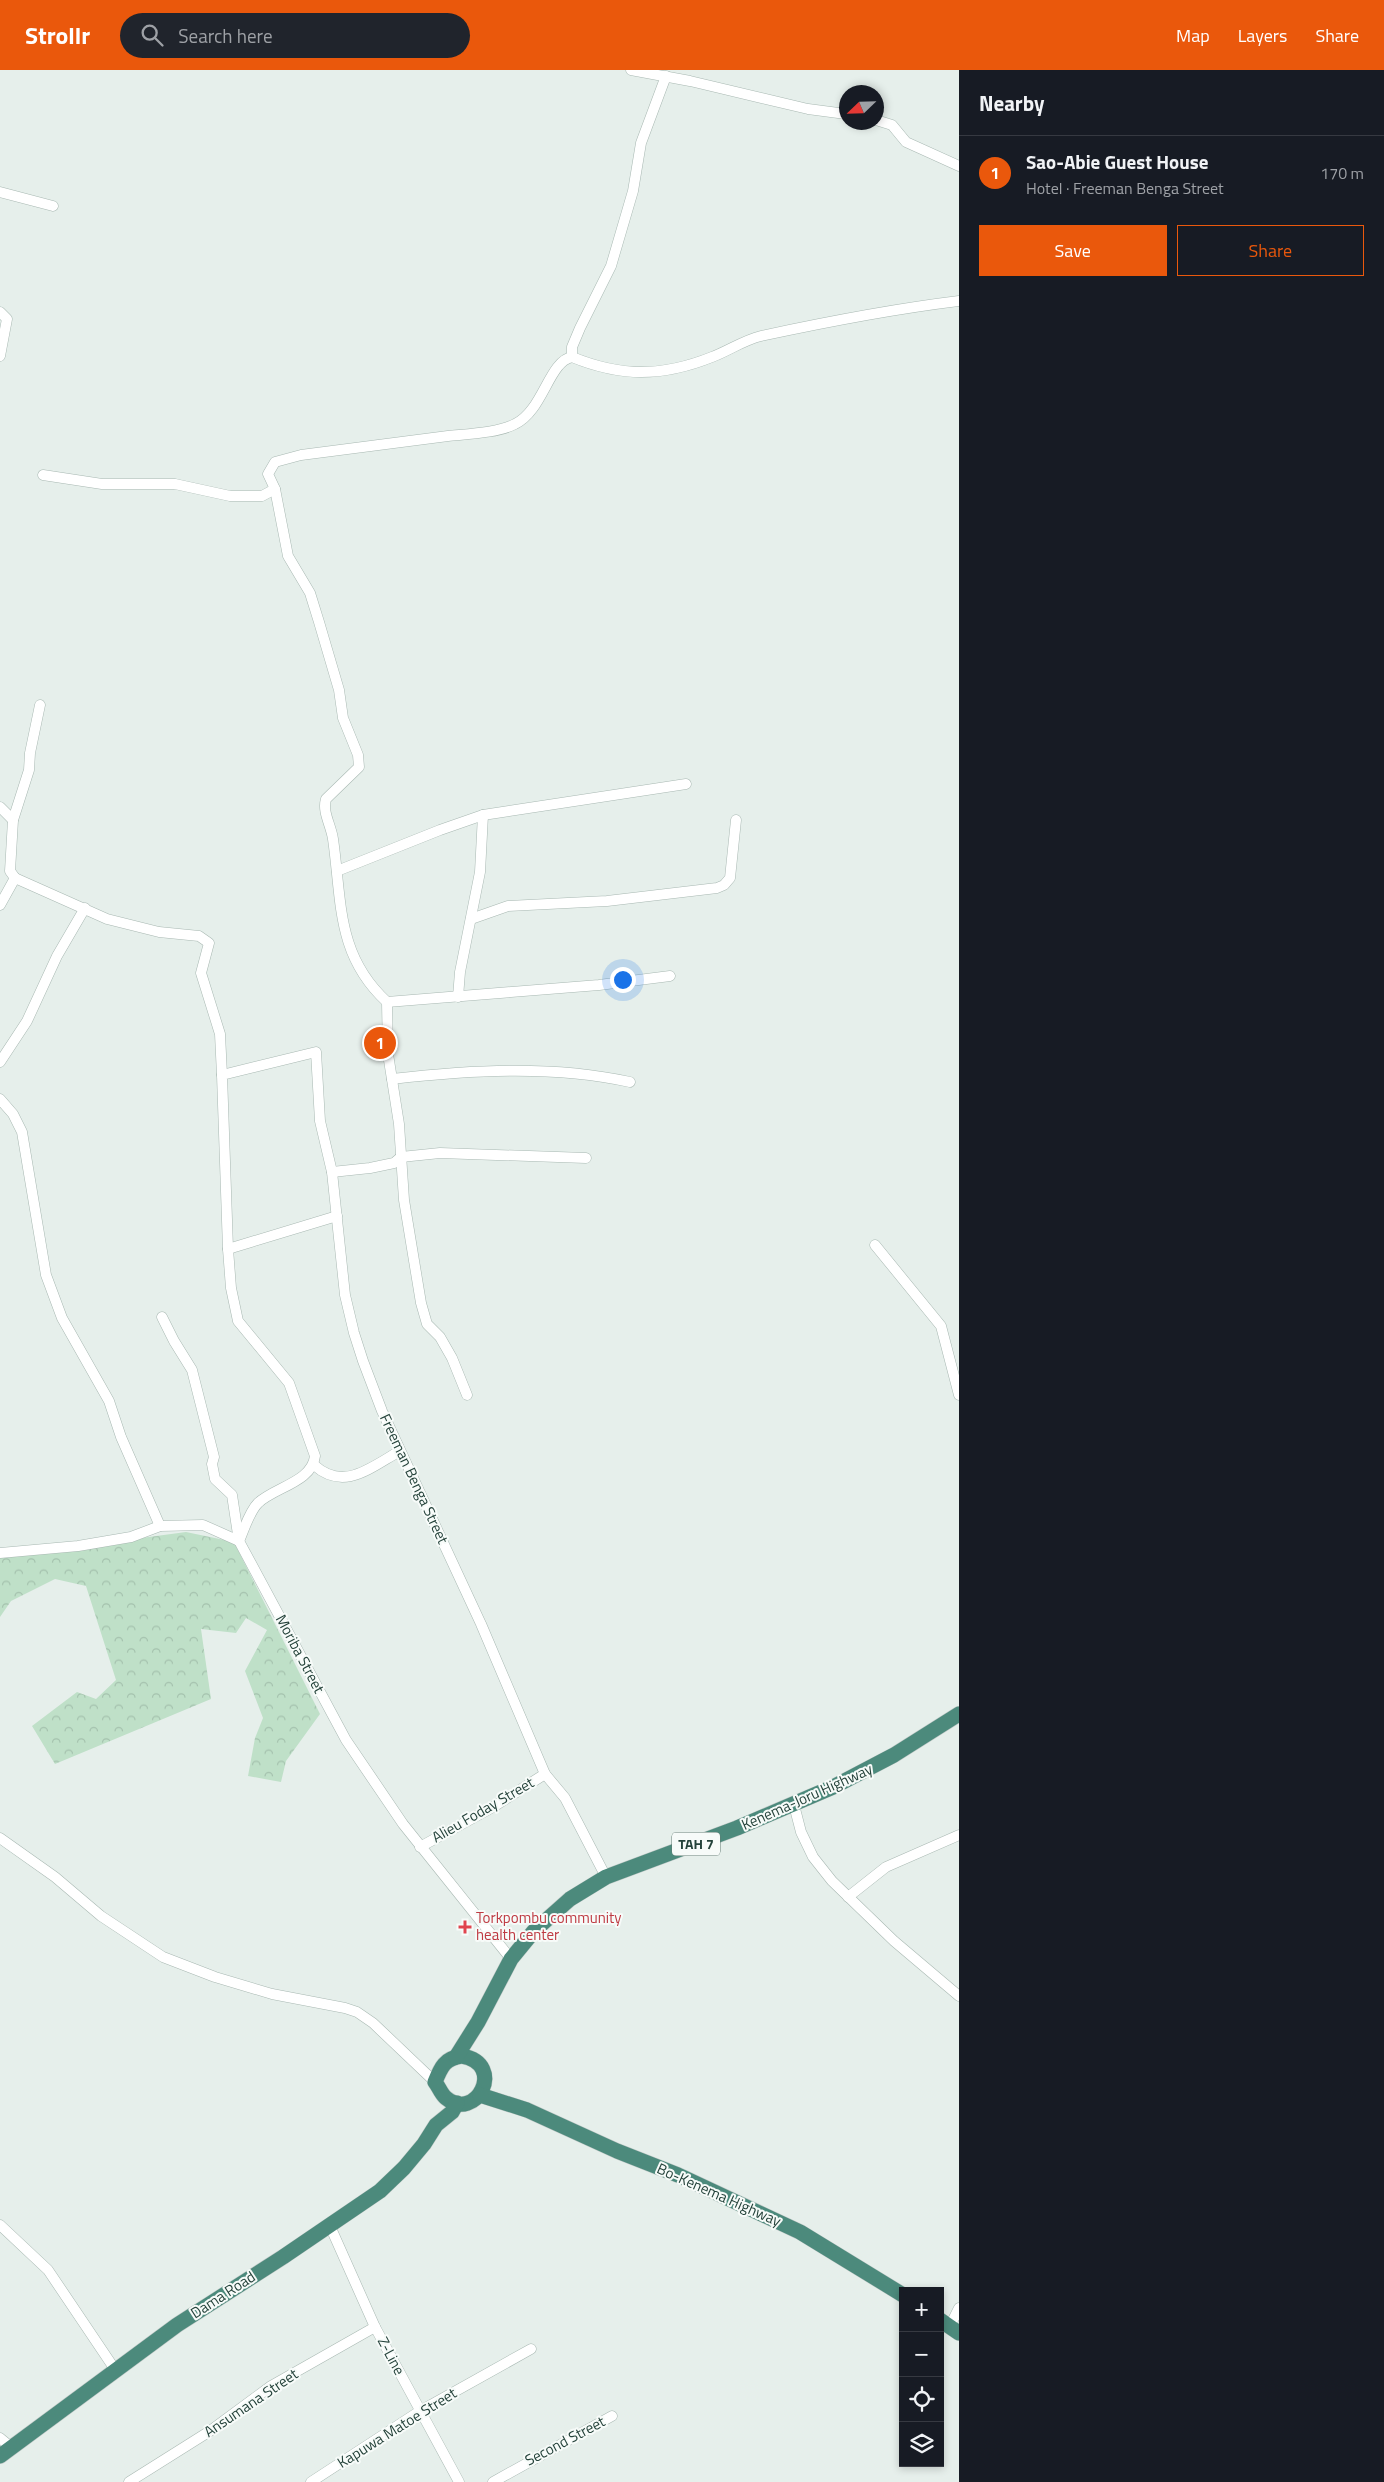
<!DOCTYPE html>
<html lang="en">
<head>
<meta charset="utf-8">
<style>
  body { margin:0; font-family:"Titillium Web",sans-serif; background:#20242c; color:#f1f3f6 }
  .controls { position:absolute; right:15px; bottom:15px; display:grid; overflow:hidden; border-radius:0px; box-shadow:0 2px 8px #0003 }
  .controls button { width:45px; height:45px; display:grid; place-items:center; padding:0; border:0; border-bottom:1px solid #363941; background:#171b24; color:#f1f3f6; font:25px sans-serif }
  .compass { position:absolute; left:839px; top:15px; width:45px; height:45px; border-radius:50%; background:#171b24; box-shadow:0 2px 8px #0003; rotate:247deg }
  .you { position:absolute; left:622px; top:909px; width:18px; height:18px; margin:-12px; border:4px solid #fff; border-radius:50%; background:#1a73e8; box-shadow:0 0 0 8px #1a73e833 }
  .badge { display:grid; place-items:center; width:32px; height:32px; border-radius:50%; background:#ea580c; color:#fff; font-size:16px; font-weight:700 }
  .pin { position:absolute; translate:-50% -50%; border:2px solid #fff; box-shadow:0 1px 5px #0006 }
  .list { margin:0; padding:0; list-style:none }
  h2 { display:flex; justify-content:space-between; align-items:center; height:65px; margin:0; padding:0 20px; font-size:21px }
  h2 small { font-size:16px; font-weight:400; color:#9ea1a6 }
  .list li { display:grid; grid-template-columns:32px 1fr auto; gap:15px; align-items:center; box-sizing:border-box; height:75px; padding:0 20px; border-top:1px solid #363941 }
  .list b { display:block; font-size:19px; white-space:nowrap }
  .list p { margin:0; font-size:16px; white-space:nowrap; color:#9ea1a6 }
  .list em { font-size:16px; font-style:normal; color:#9ea1a6 }
  .actions { display:flex; gap:10px; padding:15px 20px }
  .actions a { flex:1; padding:11px 0; border:1px solid #ea580c; border-radius:0px; text-align:center; font-size:18px; color:#ea580c }
  .actions .main { background:#ea580c; color:#fff }
  .icon { flex:none; width:28px; height:28px; fill:none; stroke:currentColor; stroke-width:2; stroke-linecap:round; stroke-linejoin:round }
  .map { position:relative; flex:none; width:959px; height:2412px; overflow:hidden }
  header { display:flex; align-items:center; gap:30px; box-sizing:border-box; height:70px; padding:0 25px; background:#ea580c; color:#fff }
  header strong { font-size:24px }
  nav { display:flex; gap:28px; margin-inline-start:auto; font-size:18px }
  .search { width:350px; height:45px; background:#20242c; display:flex; align-items:center; gap:12px; box-sizing:border-box; padding:0 18px; border-radius:28px; color:#9ea1a6; font-size:19px }
  main { display:flex }
  aside { flex:1; background:#171b24 }
  .map>svg:first-child { display:block }
</style>
</head>
<body>
<header>
<strong>Strollr</strong>
<div class="search"><svg class="icon" aria-label="search" viewBox="0 0 24 24"><circle cx="10" cy="10" r="6"/><path d="M15 15l6 6"/></svg>Search here</div>
<nav><a>Map</a><a>Layers</a><a>Share</a></nav>
</header>
<main>
<div class="map">
<svg width="959" height="2412" viewBox="0 0 959 2412">
  <defs>
    <pattern id="forest-crowns" width="20" height="18" patternUnits="userSpaceOnUse" patternTransform="scale(1.25)"><rect width="20" height="18" fill="#bfe0c8"/><path d="M2 6a3 3 0 1 1 6 0M12 15a3 3 0 1 1 6 0" fill="none" stroke="#a4c1ad"/></pattern>
  </defs>
  <rect width="100%" height="100%" fill="#e6efeb"/>
  <polygon fill="url(#forest-crowns)" points="186,1462 234,1472 320,1644 286,1691 281,1712 248,1706 255,1668 263,1648 245,1601 267,1560 246,1548 236,1563 201,1559 211,1629 55,1694 32,1656 77,1622 96,1629 116,1610 86,1516 55,1509 11,1531 0,1547 0,1487"/>
  <g fill="none" stroke-linecap="round" stroke-linejoin="round">
    <g stroke="#a8b8b2" stroke-width="11">
      <g id="minor">
        <polyline points="631,0 690,11 808,39 846,44"/>
        <polyline points="876,50 892,55 906,72 959,96"/>
        <polyline points="0,122 53,136"/>
        <polyline points="0,242 7,249 0,286"/>
        <polyline points="572,287 572,277 580,258 611,196 633,121 641,73 666,6"/>
        <polyline points="43,405 102,414 175,414 230,426 262,426 275,419"/>
        <polyline points="0,737 13,750"/>
        <polyline points="337,801 440,760 483,745 686,714"/>
        <polyline points="15,808 107,849 159,862 199,866 209,873 201,903 220,964 222,1005"/>
        <polyline points="0,835 15,808 10,801 13,750 29,700 30,683 40,635"/>
        <polyline points="471,849 508,836 607,831 717,818 724,815 730,808 736,750"/>
        <polyline points="458,927 460,902 480,802 483,745"/>
        <polyline points="387,932 599,915 670,906"/>
        <polyline points="0,992 27,951 57,886 85,838"/>
        <path d="M392,1009c78,-9 160,-14 238,3"/>
        <polyline points="0,1029 13,1044 22,1062 46,1205 62,1248 109,1331 121,1367 160,1456"/>
        <polyline points="332,1102 370,1098 394,1093 401,1087 440,1083 586,1088"/>
        <polyline points="875,1175 941,1256 959,1325"/>
        <polyline points="228,1179 337,1146"/>
        <polyline points="162,1247 174,1271 192,1300 214,1387 212,1394 215,1409 232,1425 239,1471 346,1670 403,1754 511,1889"/>
        <path d="M467,1325l-15,-37 -12,-21 -13,-13 -6,-21 -17,-103 -5,-76 -11,-70 -1,-52c-51,-47 -45,-100 -54,-163 -2,-14 -11,-27 -7,-40l33,-32 -1,-12 -15,-37 -4,-28 -20,-68 -9,-29 -22,-37 -13,-67 -7,-15 7,-12 26,-7c49,-6 98,-13 147,-19 19,-2 50,-3 67,-12 28,-13 34,-63 57,-67 49,20 90,20 140,0 16,-6 32,-17 49,-21 65,-14 132,-27 198,-35"/>
        <path d="M314,1395c30,27 57,2 86,-14"/>
        <path d="M239,1471c5,-11 10,-29 19,-38 17,-16 54,-21 57,-47l-26,-73 -51,-62 -7,-33 -3,-39 -6,-174 94,-23 4,69 12,51 13,123 9,38 9,28 19,50 99,213 64,150 20,24 41,79"/>
        <polyline points="0,1483 78,1476 131,1467 160,1456 203,1455 239,1471"/>
        <polyline points="794,1735 801,1762 813,1787 832,1811 894,1871 959,1926"/>
        <polyline points="0,1768 55,1807 101,1846 163,1887 215,1907 272,1924 345,1938 357,1942 373,1953 435,2012"/>
        <polyline points="420,1777 493,1737 545,1704"/>
        <polyline points="848,1827 886,1797 959,1765"/>
        <polyline points="0,2155 48,2200 116,2301"/>
        <polyline points="330,2156 375,2257 459,2412"/>
        <polyline points="950,2256 959,2238"/>
        <polyline points="0,2368 11,2377"/>
        <polyline points="129,2412 210,2361 271,2316 375,2257"/>
        <polyline points="311,2412 420,2341 531,2279"/>
        <polyline points="493,2412 612,2346"/>
      </g>
    </g>
    <g stroke="#c2cac8" stroke-width="16">
      <g id="trunk">
        <path d="M462,1986c45,8 14,67 -16,42 -5,-4 -7,-11 -11,-16 6,-15 10,-24 27,-26z"/>
        <polyline points="456,1987 478,1952 511,1889 534,1861 570,1829 606,1807 737,1758 833,1717 894,1685 959,1644"/>
        <polyline points="480,2025 527,2040 617,2081 678,2105 800,2162 903,2225"/>
        <polyline points="940,2250 959,2263"/>
        <polyline points="0,2386 177,2255 283,2187 380,2121 404,2098 424,2074 436,2055 452,2042 457,2033"/>
      </g>
    </g>
    <use href="#minor" stroke="#fff" stroke-width="10"/>
    <use href="#trunk" stroke="#4c8a7c" stroke-width="15"/>
  </g>
  <path fill="#e0444e" stroke="#f7fbf9" stroke-width="2" d="M462.5 1849.5h5v5h5v5h-5v5h-5v-5h-5v-5h5z"/>
  <g text-anchor="middle" stroke-width="4" stroke-linejoin="round" paint-order="stroke">
    <rect fill="#f7fbf9" stroke="#637a73" stroke-width="1" x="672" y="1762.5" width="48" height="23" rx="4"/>
    <g font-size="14" font-weight="bold" fill="#24423a">
      <text x="696" y="1779">TAH 7</text>
    </g>
    <g font-size="15" fill="#24423a" stroke="#f7fbf9">
      <text transform="translate(414 1409) rotate(65)" y="5">Freeman Benga Street</text>
      <text transform="translate(300 1584) rotate(62)" y="5">Moriba Street</text>
      <text transform="translate(807 1727) rotate(-24)" y="5">Kenema-Joru Highway</text>
      <text transform="translate(483 1740) rotate(-30)" y="5">Alieu Foday Street</text>
      <text transform="translate(719 2125) rotate(24)" y="5">Bo-Kenema Highway</text>
      <text transform="translate(223 2225) rotate(-33)" y="5">Dama Road</text>
      <text transform="translate(391 2286) rotate(62)" y="5">Z-Line</text>
      <text transform="translate(251 2333) rotate(-34)" y="5">Ansumana Street</text>
      <text transform="translate(397 2358) rotate(-32)" y="5">Kapuwa Matoe Street</text>
      <text transform="translate(565 2371) rotate(-28)" y="5">Second Street</text>
    </g>
    <g font-size="15" fill="#be3a42" stroke="#f7fbf9" text-anchor="start">
      <text x="476" y="1853">Torkpombu community<tspan x="476" dy="17">health center</tspan></text>
    </g>
  </g>
</svg>
<div class="controls">
<button>+</button>
<button>−</button>
<button><svg class="icon" aria-label="locate" viewBox="0 0 24 24"><circle cx="12" cy="12" r="6"/><path d="M12 2v4M12 18v4M2 12h4M18 12h4"/></svg></button>
<button><svg class="icon" aria-label="layers" viewBox="0 0 24 24"><path d="M12 4l9 5-9 5-9-5zM3 14l9 5 9-5"/></svg></button>
</div>
<svg class="compass" viewBox="-18 -18 36 36"><path d="M0-13l5 13h-10z" fill="#e53935"/><path d="M0 13l5-13h-10z" fill="#9ea1a6"/></svg>
<div class="you"></div>
<div class="pin badge" style="left:380px;top:973px">1</div>
</div>
<aside>
<h2>Nearby<small></small></h2>
<ul class="list">
<li><span class="badge">1</span><div><b>Sao-Abie Guest House</b><p>Hotel · Freeman Benga Street</p></div><em>170 m</em></li>
</ul>
<div class="actions"><a class="main">Save</a><a>Share</a></div>
</aside>
</main>
</body>
</html>
